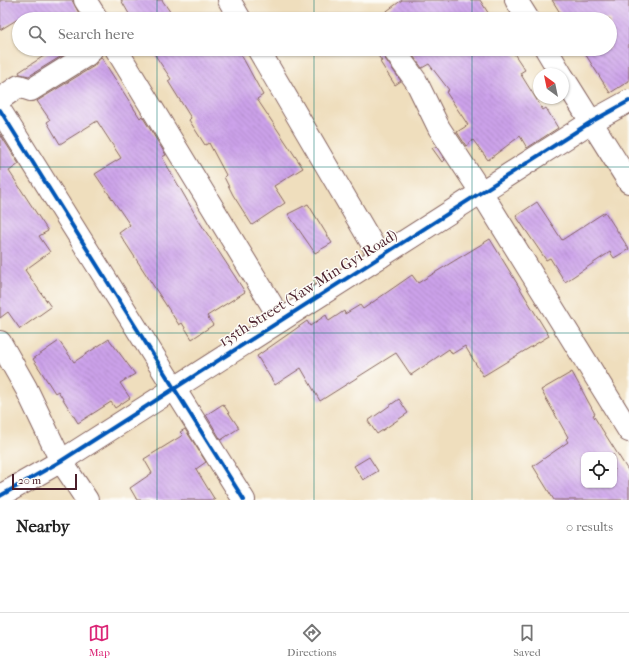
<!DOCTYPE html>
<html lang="en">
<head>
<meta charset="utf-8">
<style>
  body { margin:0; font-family:"IM FELL French Canon",serif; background:#f2f2f2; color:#222 }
  .controls { position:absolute; right:12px; bottom:12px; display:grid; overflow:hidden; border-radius:8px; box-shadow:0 1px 3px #0004 }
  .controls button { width:36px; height:36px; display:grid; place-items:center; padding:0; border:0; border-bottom:1px solid #e0e0e0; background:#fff; color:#222; font:20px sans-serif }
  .compass { position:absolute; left:533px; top:68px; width:36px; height:36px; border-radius:50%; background:#fff; box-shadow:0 1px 3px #0004; rotate:327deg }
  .scale { position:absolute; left:12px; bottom:10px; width:65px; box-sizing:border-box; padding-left:4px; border:2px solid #4a1f2b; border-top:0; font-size:11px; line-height:14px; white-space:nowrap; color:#4a1f2b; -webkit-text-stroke:3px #fdfcf7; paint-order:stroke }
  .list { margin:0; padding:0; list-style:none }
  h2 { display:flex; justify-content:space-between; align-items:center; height:52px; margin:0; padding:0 16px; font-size:17px }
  h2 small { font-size:13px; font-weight:400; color:#767676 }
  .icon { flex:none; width:22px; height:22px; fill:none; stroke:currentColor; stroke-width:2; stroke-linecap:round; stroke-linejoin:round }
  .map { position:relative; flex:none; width:629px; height:500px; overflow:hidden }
  .search { position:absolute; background:#fff; box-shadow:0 1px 3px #0004; left:12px; right:12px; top:12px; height:44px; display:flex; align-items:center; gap:10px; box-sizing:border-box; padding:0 14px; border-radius:22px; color:#767676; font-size:15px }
  .sheet { height:112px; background:#fff }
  nav { display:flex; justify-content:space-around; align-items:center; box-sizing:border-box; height:56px; border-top:1px solid #e0e0e0; background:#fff; font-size:11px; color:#767676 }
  nav a { display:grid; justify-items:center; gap:2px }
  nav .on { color:#db2777 }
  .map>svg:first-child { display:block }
</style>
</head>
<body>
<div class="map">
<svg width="629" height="500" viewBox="0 0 629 500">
  <defs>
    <pattern id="building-back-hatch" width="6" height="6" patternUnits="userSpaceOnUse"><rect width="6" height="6" fill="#cca2ea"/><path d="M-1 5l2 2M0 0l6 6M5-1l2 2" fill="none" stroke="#a883be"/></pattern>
  </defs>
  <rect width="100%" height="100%" fill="#fdfcf7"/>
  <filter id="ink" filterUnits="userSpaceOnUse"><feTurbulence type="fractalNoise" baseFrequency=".025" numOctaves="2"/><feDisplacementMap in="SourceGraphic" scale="8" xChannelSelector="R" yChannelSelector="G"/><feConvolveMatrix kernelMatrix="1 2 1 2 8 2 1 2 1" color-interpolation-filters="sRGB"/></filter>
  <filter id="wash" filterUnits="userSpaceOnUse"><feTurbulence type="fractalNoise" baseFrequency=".012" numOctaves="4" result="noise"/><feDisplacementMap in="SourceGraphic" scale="16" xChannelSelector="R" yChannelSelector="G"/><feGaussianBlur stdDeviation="0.9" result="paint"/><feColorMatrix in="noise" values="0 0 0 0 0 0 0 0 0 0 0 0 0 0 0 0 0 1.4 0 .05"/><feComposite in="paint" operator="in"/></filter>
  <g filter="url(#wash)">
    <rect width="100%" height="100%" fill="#efdebd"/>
    <g id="blocks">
      <g fill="url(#building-back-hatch)" fill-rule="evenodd">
        <polygon points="0,0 72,0 82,19 18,19 0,30"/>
        <polygon points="121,0 162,0 175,19 132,19"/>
        <polygon points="402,0 480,0 492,19 388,19 384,13"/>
        <polygon points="552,0 629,0 629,81 610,93 582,49 610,49 610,19 564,19"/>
        <polygon points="52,49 73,49 29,76 20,74 19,72 53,50"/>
        <polygon points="151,49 238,49 263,95 257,99 303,168 274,186 285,203 252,225 233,195 224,177 226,175 209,143 205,145 189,120 191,118 168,81 171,79"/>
        <polygon points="373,49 381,49 383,56 401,81 395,85 380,62 382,61"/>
        <polygon points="408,49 511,49 525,70 520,73 543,110 546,108 558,128 527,148 520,136 488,160 473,140 466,146 457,132 468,125 446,92 449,90 429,64 422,68"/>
        <polygon points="101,57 140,118 142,116 166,155 162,157 199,221 245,292 207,316 213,325 192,339 182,323 179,325 119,233 130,225 95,174 121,158 97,121 60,144 47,122 50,120 37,101 94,66"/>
        <polygon points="0,134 19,164 9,171 48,231 39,236 50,252 25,270 51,307 20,329 8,312 0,318"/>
        <polygon points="436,146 445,160 442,162 432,148"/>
        <polygon points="537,202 562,240 605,212 629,249 614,258 610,252 565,282 550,258 546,260 516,216"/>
        <polygon points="308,204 332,243 315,253 288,214"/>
        <polygon points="490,239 549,336 483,376 465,346 452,354 449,349 411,375 396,353 320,401 301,368 275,385 257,356 307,321 310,326 326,315 329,321 344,311 345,314 360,305 363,309 412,275 418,283"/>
        <polygon points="109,339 135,374 120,383 130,398 115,408 111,402 78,423 58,391 55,393 33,359 59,341 74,362"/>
        <path d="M572,372l23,42 -2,1 36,57v28h-75l-21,-34 35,-24 -2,-3 2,-2 -27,-47zM584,455h30v30h-30z"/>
        <polygon points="399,399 408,413 377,434 368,421"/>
        <polygon points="223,404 239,428 221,440 206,415"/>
        <polygon points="185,429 206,462 196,469 215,500 137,500 130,488 152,473 144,459 183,435 180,432"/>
        <polygon points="369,457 378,471 363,480 354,466"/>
      </g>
    </g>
  </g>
  <g filter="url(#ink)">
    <use href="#blocks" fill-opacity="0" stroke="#84625e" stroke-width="1"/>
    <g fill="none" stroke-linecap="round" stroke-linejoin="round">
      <g stroke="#84625e" stroke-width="24">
        <g id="minor">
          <polyline points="85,0 97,19"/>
          <polyline points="229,0 240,19"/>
          <polyline points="516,0 528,19"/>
          <polyline points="116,49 281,320"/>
          <polyline points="258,49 380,257"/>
          <polyline points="393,49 416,81 439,128 481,192 629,431"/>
          <polyline points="546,49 561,74"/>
          <polyline points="563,77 629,182"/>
          <polyline points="0,99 19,86 31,90 87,55 92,49"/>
          <polyline points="0,110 244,500"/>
          <polyline points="0,342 26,388 61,461 87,500"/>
          <polyline points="0,496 61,461 591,122 629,101"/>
        </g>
      </g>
      <use href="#minor" stroke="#fff" stroke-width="22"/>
      <g stroke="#fdfcf7" stroke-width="6">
        <g id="cycleway">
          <polyline points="0,110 244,500"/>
          <polyline points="0,496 61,461 591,122 629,101"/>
        </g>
      </g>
      <use href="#cycleway" stroke="#0057b8" stroke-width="4"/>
    </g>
  </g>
  <path fill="none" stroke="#0f766e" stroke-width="1" stroke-opacity="0.55" d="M157,0v19M314,0v19M472,0v19M157,49v451M314,49v451M472,49v451M0,167h629M0,333h629"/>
  <g text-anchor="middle" stroke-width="3" stroke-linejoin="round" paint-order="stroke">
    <g font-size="15" fill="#4a1f2b" stroke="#fdfcf7">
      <text transform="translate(308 288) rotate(-32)" y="5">135th Street (Yaw Min Gyi Road)</text>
    </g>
  </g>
</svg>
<div class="controls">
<button><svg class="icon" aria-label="locate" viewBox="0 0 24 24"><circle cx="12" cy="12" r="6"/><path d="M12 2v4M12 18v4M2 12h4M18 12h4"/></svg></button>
</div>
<svg class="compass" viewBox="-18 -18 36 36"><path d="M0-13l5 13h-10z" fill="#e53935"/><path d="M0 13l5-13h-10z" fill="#767676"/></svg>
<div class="scale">20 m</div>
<div class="search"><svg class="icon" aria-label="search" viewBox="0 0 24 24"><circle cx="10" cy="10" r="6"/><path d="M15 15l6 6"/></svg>Search here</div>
</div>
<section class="sheet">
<h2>Nearby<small>0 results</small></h2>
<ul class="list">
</ul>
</section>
<nav>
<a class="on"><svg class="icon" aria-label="map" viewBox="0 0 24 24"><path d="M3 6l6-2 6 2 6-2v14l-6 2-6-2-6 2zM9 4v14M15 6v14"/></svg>Map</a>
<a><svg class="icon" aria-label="directions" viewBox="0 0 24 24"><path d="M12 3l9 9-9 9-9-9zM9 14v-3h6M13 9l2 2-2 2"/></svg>Directions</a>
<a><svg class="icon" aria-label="saved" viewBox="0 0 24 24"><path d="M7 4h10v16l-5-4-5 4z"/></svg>Saved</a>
</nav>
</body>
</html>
